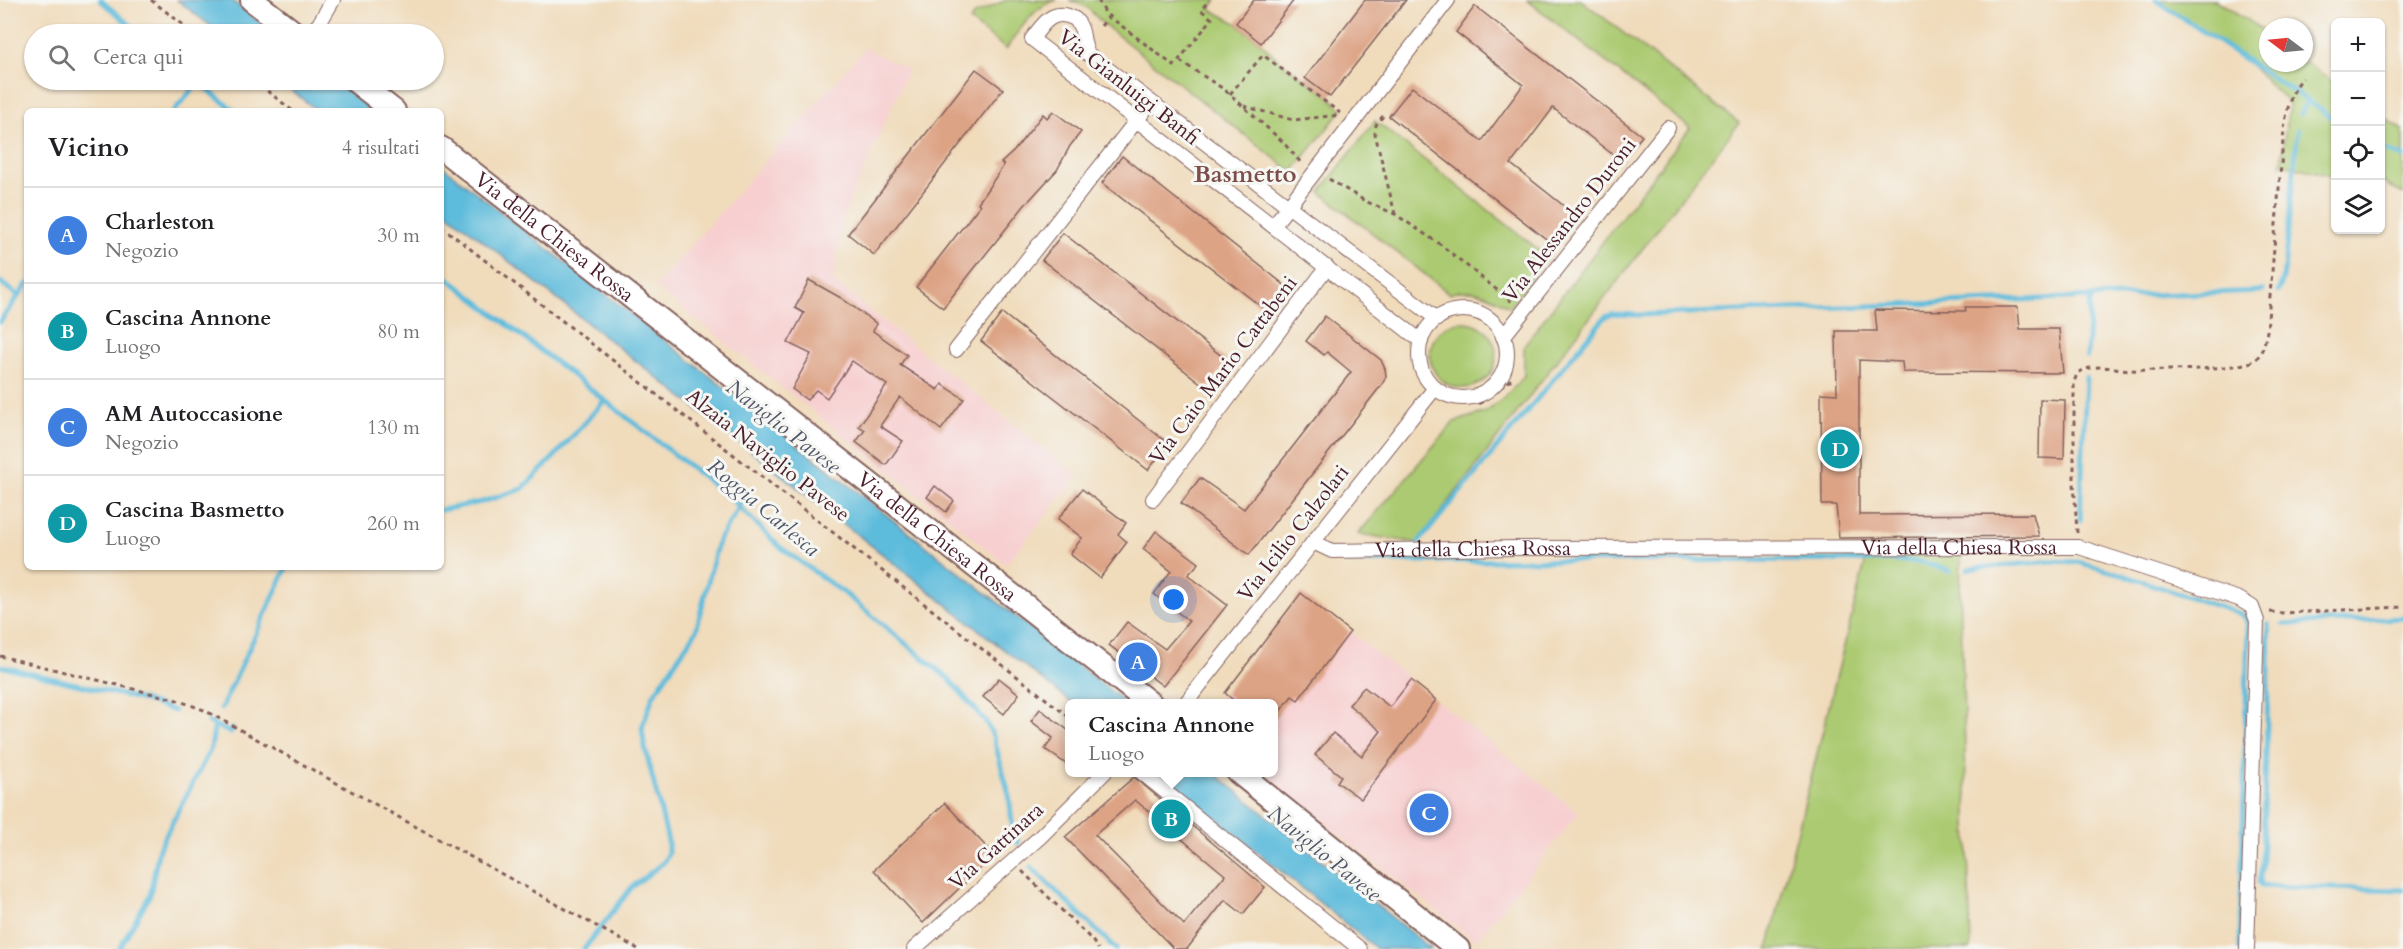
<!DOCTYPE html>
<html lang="it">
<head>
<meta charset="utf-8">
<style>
  body { margin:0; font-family:Cardo,serif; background:#f2f2f2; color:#202124 }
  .controls { position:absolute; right:18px; top:18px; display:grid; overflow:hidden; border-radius:9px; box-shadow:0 2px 4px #0004 }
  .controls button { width:54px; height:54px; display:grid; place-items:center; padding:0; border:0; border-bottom:2px solid #e0e0e0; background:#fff; color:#202124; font:30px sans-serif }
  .compass { position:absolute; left:2259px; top:18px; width:54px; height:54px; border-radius:50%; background:#fff; box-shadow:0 2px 4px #0004; rotate:286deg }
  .you { position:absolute; left:1174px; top:600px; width:21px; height:21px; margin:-15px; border:4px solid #fff; border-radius:50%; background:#1a73e8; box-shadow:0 0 0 9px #1a73e833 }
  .badge { display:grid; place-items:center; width:39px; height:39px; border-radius:50%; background:#ea580c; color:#fff; font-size:20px; font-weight:700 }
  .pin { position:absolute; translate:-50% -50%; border:3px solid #fff; box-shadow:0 2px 6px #0006 }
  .popup { position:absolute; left:1065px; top:699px; width:213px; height:78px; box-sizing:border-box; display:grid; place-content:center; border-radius:9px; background:#fff; filter:drop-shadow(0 2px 4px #0005); font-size:20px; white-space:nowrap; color:#757577 }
  .popup b { font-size:22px; color:#202124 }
  .popup::after { content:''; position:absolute; left:50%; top:100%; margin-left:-12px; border:12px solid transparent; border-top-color:#fff }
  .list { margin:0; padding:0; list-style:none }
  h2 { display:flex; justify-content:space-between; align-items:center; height:78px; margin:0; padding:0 24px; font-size:26px }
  h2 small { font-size:20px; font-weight:400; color:#757577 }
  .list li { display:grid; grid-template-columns:39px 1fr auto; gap:18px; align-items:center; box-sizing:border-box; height:96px; padding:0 24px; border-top:2px solid #e0e0e0 }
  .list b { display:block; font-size:22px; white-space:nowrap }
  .list p { margin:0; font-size:20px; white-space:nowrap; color:#757577 }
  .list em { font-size:20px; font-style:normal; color:#757577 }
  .icon { flex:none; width:33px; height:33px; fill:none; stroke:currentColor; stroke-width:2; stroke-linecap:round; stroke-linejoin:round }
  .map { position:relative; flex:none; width:2403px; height:949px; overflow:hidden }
  .search { position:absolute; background:#fff; box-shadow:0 2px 4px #0004; left:24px; top:24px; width:420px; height:66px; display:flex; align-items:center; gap:15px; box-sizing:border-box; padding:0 21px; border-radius:33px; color:#757577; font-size:22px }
  .panel { position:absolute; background:#fff; box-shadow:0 2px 4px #0004; left:24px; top:108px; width:420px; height:462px; border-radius:9px }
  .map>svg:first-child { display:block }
</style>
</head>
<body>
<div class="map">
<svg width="2403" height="949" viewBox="0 0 2403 949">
  <rect width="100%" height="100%" fill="#f6f6f2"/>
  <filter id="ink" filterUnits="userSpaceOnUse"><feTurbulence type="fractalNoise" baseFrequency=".0167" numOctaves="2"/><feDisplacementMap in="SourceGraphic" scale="12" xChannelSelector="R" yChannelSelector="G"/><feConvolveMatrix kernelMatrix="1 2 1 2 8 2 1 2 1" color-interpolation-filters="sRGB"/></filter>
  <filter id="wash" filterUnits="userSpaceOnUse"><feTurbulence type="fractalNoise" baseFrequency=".008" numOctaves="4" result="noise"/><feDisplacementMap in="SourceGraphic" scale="24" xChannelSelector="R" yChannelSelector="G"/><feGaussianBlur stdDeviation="1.35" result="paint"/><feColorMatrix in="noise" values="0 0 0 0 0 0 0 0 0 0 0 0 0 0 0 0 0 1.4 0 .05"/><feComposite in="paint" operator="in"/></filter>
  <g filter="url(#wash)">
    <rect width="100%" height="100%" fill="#f0dbbb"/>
    <g fill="#f7cfd0">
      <polygon points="865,48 908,70 843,217 833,281 1078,476 1006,564 655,287"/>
      <polygon points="1301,593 1579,813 1476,941 1259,773 1273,772 1273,704 1217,704"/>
    </g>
    <g fill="#abca71" stroke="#7a744e" stroke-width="1.5">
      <path d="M1006,0h51c-24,6 -37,30 -51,49l-36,-28 5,-7z"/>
      <polygon points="1069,0 1217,0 1210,9 1236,23 1261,43 1281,62 1330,97 1342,110 1292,172 1102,23 1087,7"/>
      <polygon points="1527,0 1581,0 1739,123 1417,543 1358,534 1454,422 1486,412 1504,398 1524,376 1524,345 1690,128"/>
      <polygon points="2156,0 2216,0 2268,33 2268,63 2304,63 2304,61 2335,84 2335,177 2281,163 2289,104 2247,61"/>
      <polygon points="2380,115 2403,130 2403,195 2381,180"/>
      <path d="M1375,121l173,136 -39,50c-16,-11 -40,-22 -59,-13l-130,-102z"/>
      <circle cx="1463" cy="355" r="33"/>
      <polygon points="1869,547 1962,547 1960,584 1971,949 1768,949"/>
    </g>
    <g fill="#5dbbdb" stroke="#546d83" stroke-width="1.5">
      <polygon points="177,0 231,0 275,34 221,34"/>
      <polygon points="278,80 333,80 373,111 318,111"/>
      <polygon points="441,165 1126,703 1072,703 441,208"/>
      <polygon points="1160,773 1214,773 1431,949 1377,949"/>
    </g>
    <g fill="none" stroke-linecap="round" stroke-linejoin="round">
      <g stroke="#5dbbdb" stroke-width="5">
        <polyline points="100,0 141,34"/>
        <polyline points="2156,0 2336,120"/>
        <polyline points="195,80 235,111"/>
        <polyline points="174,111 199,82"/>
        <polyline points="2301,114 2307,100"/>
        <polyline points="2380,148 2403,157"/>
        <polyline points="441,273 728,496 780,547 848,596 950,680 986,722 993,736 1009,794 1012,823 1018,843"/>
        <polyline points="0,282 17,295"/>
        <polyline points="2278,291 2283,280 2298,130"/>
        <polyline points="0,322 27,284"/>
        <polyline points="2087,357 2090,302 2093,297 2263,291"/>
        <polyline points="441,510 482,502 522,489 554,457 604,401"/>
        <polyline points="2080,520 2086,377"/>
        <polyline points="1418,543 1605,317 1613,314 1638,315 2093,297"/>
        <polyline points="1348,561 1878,560 1922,562 1950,571"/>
        <polyline points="1968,569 2052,561 2078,562 2114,572 2241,614 2246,619 2248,627 2240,949"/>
        <polyline points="2268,624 2269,665 2262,867 2259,882 2261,886 2403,890"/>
        <polyline points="2284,624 2403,618"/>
        <polyline points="0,666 143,700 174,711"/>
        <polyline points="221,709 287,567"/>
        <polyline points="208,722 231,733 232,729"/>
        <polyline points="1031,867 1116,949"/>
        <polyline points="119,949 150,895 159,848 211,748 214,729"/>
        <polyline points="584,949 632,887 664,862 668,854 668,841 644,743 642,728 653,696 696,631 718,541 743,501"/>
      </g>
    </g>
    <g id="blocks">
      <g fill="#dda385" fill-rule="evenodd">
        <polygon points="1254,0 1294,0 1261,43 1236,23"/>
        <polygon points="1365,0 1406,0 1330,97 1305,78"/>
        <polygon points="1475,6 1642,136 1621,161 1553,108 1511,164 1578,217 1555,246 1389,116 1412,87 1482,141 1523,85 1456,32"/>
        <polygon points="976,69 1003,89 874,255 848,234"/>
        <polygon points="1053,111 1081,132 1070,146 1057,170 1024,206 943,308 916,287 980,205 978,203 1004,165 1001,163 1014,151 1043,114 1047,118"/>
        <polygon points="1122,156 1287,287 1268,312 1102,183"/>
        <polygon points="1063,233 1228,361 1207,388 1042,260"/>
        <polygon points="809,280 841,298 877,324 873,331 907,355 900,365 938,390 942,384 964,399 941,430 900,397 880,426 903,441 886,465 856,442 865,430 859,426 887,385 852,361 827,398 816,390 807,400 792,389 811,354 788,343 804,313 795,308"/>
        <polygon points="1965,307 2018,307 2020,329 2059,329 2063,373 1903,372 1902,362 1859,360 1859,515 2033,514 2039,536 1839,538 1836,505 1822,505 1821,393 1837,394 1836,331 1877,331 1875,310 1966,311"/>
        <polygon points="1002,313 1169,444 1148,470 981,341"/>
        <polygon points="1325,316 1381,360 1385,369 1386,376 1383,383 1249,555 1181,503 1200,478 1244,509 1351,372 1327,352 1324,355 1306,341"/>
        <polygon points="2040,399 2065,400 2064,459 2039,458"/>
        <polygon points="935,486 954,501 946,512 927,497"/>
        <polygon points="1082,489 1126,523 1118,534 1127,542 1100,578 1070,554 1082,538 1058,519"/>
        <polygon points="1156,531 1199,563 1188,575 1227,605 1163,686 1109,645 1127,622 1165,649 1189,621 1154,594 1171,571 1143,549"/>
        <polygon points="1301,593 1350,632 1298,700 1292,696 1273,720 1273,704 1238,704 1225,693"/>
        <polygon points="999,678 1019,694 1004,714 983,697"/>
        <polygon points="1411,680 1436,700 1361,799 1337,782 1341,776 1315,755 1333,733 1362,756 1381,731 1349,705 1364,687 1390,707"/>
        <polygon points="1040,709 1069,731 1069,766 1045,749 1053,738 1031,721"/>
        <path d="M1134,777l131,110 -22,27 -18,-14 -38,49h-13l-109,-112zM1135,800l90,75 -41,50 -89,-90z"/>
        <polygon points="945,803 994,855 923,923 874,870"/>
      </g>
    </g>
  </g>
  <g filter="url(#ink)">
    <use href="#blocks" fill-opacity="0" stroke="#84615d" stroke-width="1.5"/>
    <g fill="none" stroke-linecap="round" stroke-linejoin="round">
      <g stroke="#84615d" stroke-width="16">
        <g id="minor">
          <polyline points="309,34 319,24 333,0"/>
          <polyline points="1273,226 1448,0"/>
          <circle cx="1463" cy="354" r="44"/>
          <polyline points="1503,337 1668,128"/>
          <path d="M1421,341l-389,-302c11,-16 22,-32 43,-20 11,11 6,23 13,35l349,265"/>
          <polyline points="956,350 1151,102"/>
          <polyline points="1153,499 1327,267"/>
          <path id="s1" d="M1313,542l19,9 182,-3 565,-1 160,52 13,8 5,14 -10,328"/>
          <polyline points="1185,704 1435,388"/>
          <polyline points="1141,772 1360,949"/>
          <polyline points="914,949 1040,837 1105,772"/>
        </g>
      </g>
      <g stroke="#84615d" stroke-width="26">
        <g id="primary">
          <polyline points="252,0 296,34"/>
          <polyline points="354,80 394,111"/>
          <path id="s2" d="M441,148l710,556"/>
          <polyline points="1238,772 1458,949"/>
        </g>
      </g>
      <g stroke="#84615d" stroke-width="3" stroke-dasharray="4.5 4.5" stroke-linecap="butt">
        <polyline points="151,0 195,34"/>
        <polyline points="1100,0 1099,2 1106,14 1174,66 1212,19 1201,10 1209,0"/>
        <polyline points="1101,26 1109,16"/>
        <polyline points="1180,61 1225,90 1282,141 1302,164"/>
        <polyline points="253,80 293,111"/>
        <polyline points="1230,94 1263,55 1340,113"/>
        <polyline points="1244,106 1293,120 1340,115"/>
        <polyline points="1383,116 1376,125 1375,134 1395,214"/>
        <polyline points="1329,179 1365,201 1395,214 1441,245 1512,302"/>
        <polyline points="441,226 1069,717"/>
        <polyline points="1479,404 1513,378"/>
        <path d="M2077,533l-3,-51v-100l3,-8c14,-12 38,-5 54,-4 19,1 112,0 124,-10 8,-7 10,-19 12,-29l17,-202c3,-18 6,-38 19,-51"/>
        <polyline points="2270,612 2284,613 2403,607"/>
        <polyline points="0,656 174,699 204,710 638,949"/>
        <polyline points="1022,871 1092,940 1098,949"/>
      </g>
      <use href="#minor" stroke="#fff" stroke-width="14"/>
      <use href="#primary" stroke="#fff" stroke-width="22"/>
    </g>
  </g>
  <g text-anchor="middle" stroke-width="6" stroke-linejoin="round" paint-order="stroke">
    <g font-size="21" fill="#4a1f2b" stroke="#f6f6f2">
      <text transform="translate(1129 87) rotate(38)" y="7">Via Gianluigi Banfi</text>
      <text transform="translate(1569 220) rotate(-52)" y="7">Via Alessandro Duroni</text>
      <text dy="7" stroke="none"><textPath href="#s2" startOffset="144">Via della Chiesa Rossa</textPath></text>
      <text transform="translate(1223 370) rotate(-53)" y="7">Via Caio Mario Cattabeni</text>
      <text transform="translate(768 455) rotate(38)" y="7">Alzaia Naviglio Pavese</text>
      <text transform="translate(1293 533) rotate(-52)" y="7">Via Icilio Calzolari</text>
      <text dy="7" stroke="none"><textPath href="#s2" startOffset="630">Via della Chiesa Rossa</textPath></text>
      <text dy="7" stroke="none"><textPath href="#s1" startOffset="648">Via della Chiesa Rossa</textPath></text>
      <text dy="7" stroke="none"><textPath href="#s1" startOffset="162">Via della Chiesa Rossa</textPath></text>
      <text transform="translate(996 846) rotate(-42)" y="7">Via Gattinara</text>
    </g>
    <g font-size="22" font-style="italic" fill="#515669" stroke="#f6f6f2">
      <text transform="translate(784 426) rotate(38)" y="8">Naviglio Pavese</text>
      <text transform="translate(764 507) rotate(40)" y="8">Roggia Carlesca</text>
      <text transform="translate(1325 853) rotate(39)" y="8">Naviglio Pavese</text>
    </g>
    <g font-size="24" font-weight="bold" fill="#7d4d4a" stroke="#f6f6f2">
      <text x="1245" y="182">Basmetto</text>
    </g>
  </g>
</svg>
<div class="controls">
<button>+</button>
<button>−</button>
<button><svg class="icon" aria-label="locate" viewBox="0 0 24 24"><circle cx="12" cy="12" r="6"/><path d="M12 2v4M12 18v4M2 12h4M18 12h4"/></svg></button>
<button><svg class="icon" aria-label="layers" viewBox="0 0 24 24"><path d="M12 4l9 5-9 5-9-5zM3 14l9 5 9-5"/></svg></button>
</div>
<svg class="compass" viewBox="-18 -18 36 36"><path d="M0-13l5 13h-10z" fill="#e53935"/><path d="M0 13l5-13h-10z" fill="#757577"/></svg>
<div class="you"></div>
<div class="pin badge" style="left:1138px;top:662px;background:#3f7fe0">A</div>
<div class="pin badge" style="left:1171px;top:819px;background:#0f9aa8">B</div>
<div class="popup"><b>Cascina Annone</b>Luogo</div>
<div class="pin badge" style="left:1429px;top:813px;background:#3f7fe0">C</div>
<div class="pin badge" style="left:1840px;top:449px;background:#0f9aa8">D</div>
<div class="search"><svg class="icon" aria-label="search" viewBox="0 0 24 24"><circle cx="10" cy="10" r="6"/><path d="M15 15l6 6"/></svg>Cerca qui</div>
<section class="panel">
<h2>Vicino<small>4 risultati</small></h2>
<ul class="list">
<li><span class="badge" style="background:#3f7fe0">A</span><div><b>Charleston</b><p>Negozio</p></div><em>30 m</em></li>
<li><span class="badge" style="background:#0f9aa8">B</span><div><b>Cascina Annone</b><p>Luogo</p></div><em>80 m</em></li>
<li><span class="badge" style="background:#3f7fe0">C</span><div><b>AM Autoccasione</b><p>Negozio</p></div><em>130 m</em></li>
<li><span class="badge" style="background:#0f9aa8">D</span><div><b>Cascina Basmetto</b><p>Luogo</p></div><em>260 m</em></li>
</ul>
</section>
</div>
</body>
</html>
